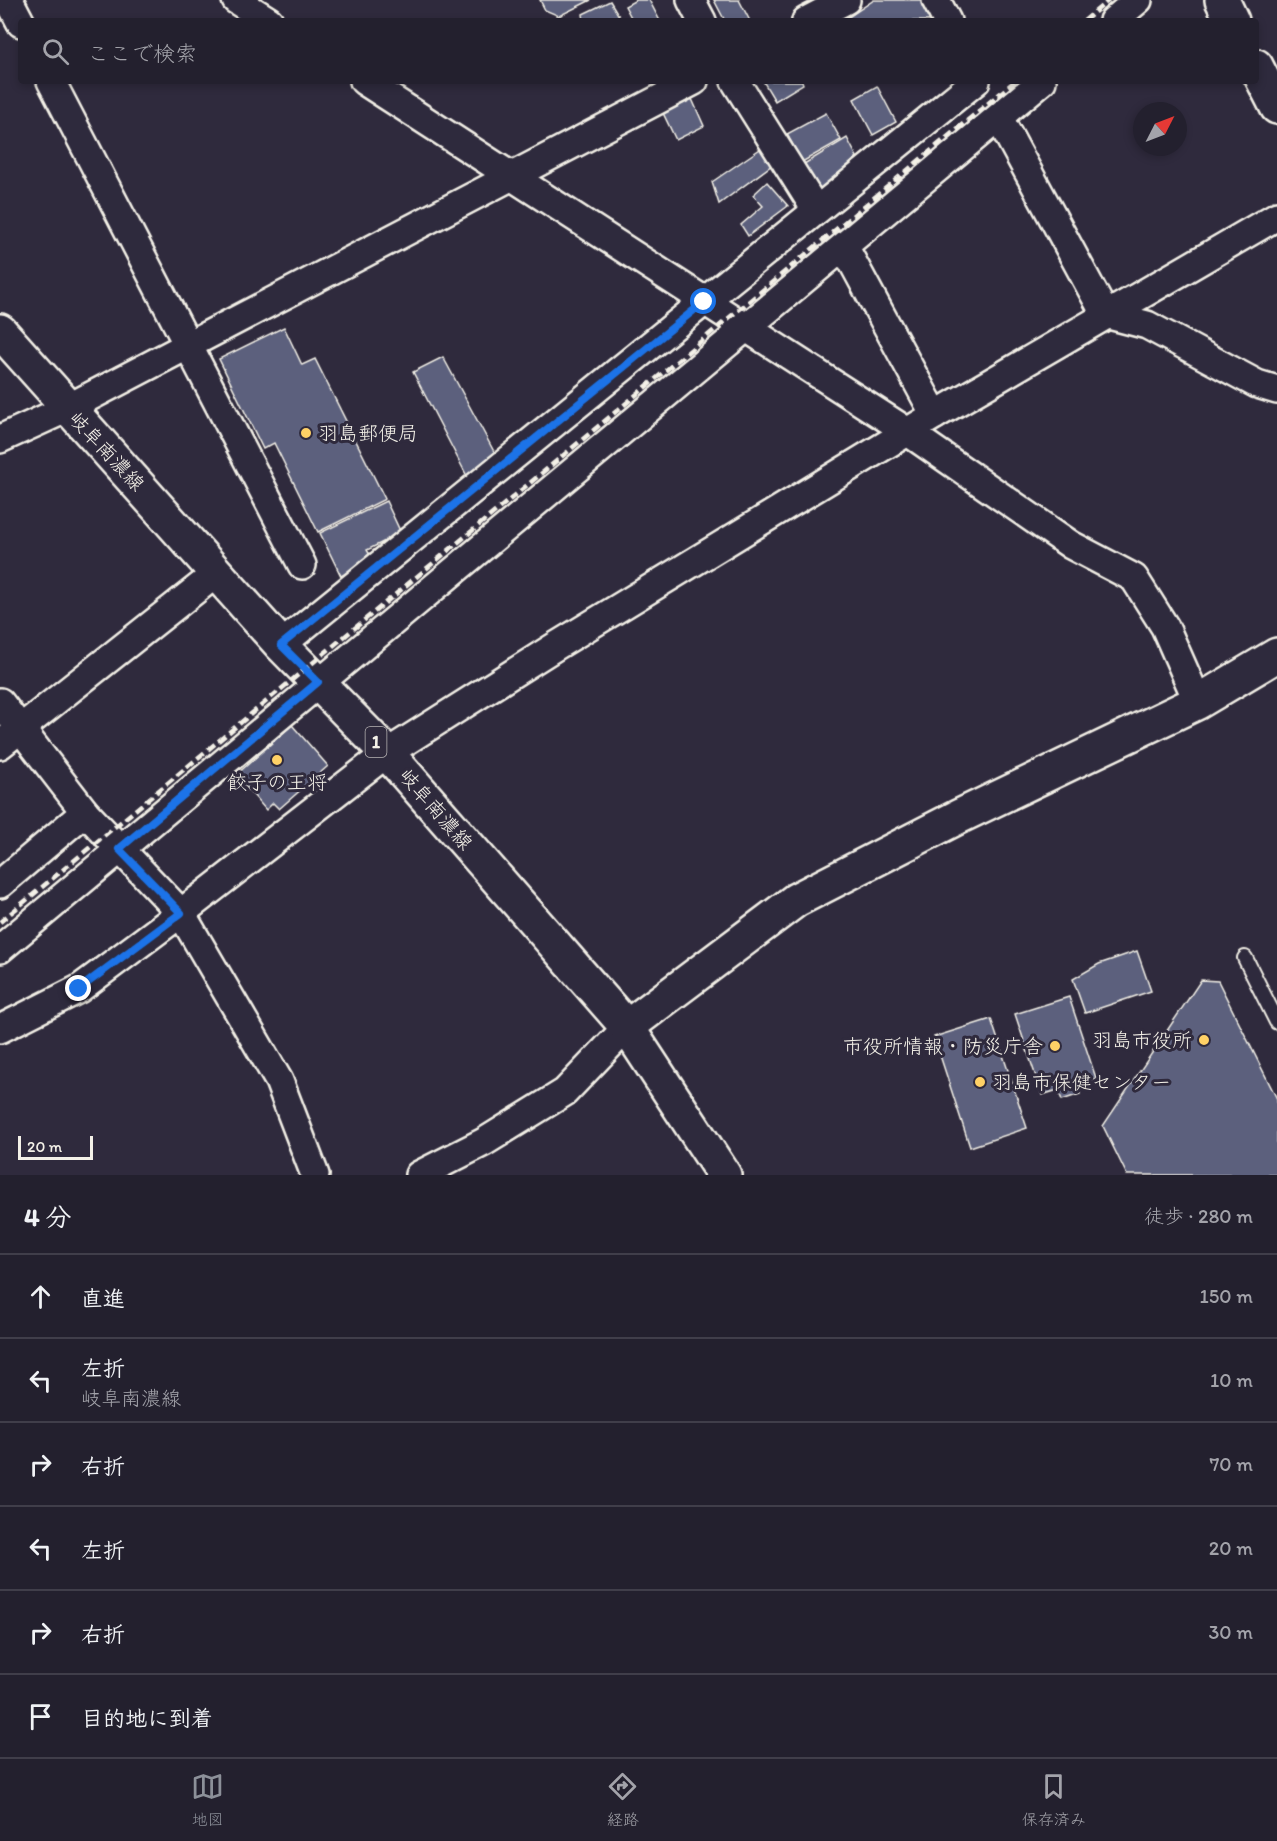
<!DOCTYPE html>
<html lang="ja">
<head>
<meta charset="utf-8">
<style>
  body { margin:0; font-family:Itim,"Klee One",sans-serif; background:#2b2836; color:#f1f3f6 }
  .compass { position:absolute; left:1133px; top:102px; width:54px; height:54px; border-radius:50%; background:#23202e; box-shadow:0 3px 9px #0003; rotate:48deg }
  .scale { position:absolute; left:18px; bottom:15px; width:75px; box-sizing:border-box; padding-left:6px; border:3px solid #f4f1e8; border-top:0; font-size:16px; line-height:21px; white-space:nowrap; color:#f4f1e8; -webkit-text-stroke:4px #2f2a3d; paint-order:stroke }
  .stop { position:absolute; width:18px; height:18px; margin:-14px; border:4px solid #1a73e8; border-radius:50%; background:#fff }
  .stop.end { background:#1a73e8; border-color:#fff; box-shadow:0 2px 6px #0008 }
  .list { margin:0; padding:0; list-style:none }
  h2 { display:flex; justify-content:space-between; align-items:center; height:78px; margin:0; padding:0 24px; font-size:26px }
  h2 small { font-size:20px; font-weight:400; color:#a3a3aa }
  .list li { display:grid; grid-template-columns:39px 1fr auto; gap:18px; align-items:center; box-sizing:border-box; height:84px; padding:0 24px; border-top:2px solid #403e4a }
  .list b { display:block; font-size:22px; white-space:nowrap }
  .list p { margin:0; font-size:20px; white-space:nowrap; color:#a3a3aa }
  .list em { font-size:20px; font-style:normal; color:#a3a3aa }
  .icon { flex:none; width:33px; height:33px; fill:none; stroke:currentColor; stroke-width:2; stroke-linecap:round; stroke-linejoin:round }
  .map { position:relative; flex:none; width:1277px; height:1175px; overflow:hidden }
  .search { position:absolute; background:#23202e; box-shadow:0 3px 9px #0003; left:18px; right:18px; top:18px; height:66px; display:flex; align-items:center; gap:15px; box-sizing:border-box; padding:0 21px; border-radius:6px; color:#a3a3aa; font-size:22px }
  .sheet { height:582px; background:#23202e }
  nav { display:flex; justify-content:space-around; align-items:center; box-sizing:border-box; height:84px; border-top:2px solid #403e4a; background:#23202e; font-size:16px; color:#a3a3aa }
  nav a { display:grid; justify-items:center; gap:3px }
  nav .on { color:#8c9099 }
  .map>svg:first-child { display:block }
</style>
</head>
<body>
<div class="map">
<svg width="1277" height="1175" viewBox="0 0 1277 1175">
  <rect width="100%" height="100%" fill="#2f2a3d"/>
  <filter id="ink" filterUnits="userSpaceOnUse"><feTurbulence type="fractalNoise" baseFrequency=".0167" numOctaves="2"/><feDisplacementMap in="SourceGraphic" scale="12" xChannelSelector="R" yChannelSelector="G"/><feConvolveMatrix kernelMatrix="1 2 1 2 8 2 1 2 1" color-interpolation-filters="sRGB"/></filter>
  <g filter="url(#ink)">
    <g fill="#5c617d" stroke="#f4f1e8" stroke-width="1.5">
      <polygon points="540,0 591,0 559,16 545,10"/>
      <polygon points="636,0 649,0 660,21 633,21 625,6"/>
      <polygon points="714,0 739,0 750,21 725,21"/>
      <polygon points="874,0 923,0 934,21 843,21"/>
      <polygon points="610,1 622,21 584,21 583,14"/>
      <polygon points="763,81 802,81 803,84 775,101"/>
      <polygon points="877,86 896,122 873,135 854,99"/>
      <polygon points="692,99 704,126 676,140 663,113"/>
      <polygon points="826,113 841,140 802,162 787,134"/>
      <polygon points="847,138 857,157 821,190 804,164"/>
      <polygon points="763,147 772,165 719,204 712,182"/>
      <polygon points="767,182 788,206 748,236 741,225 763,206 753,195"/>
      <polygon points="284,327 302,365 315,359 385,499 318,532 274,443 263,449 219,359"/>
      <polygon points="443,357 498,459 469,480 413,372"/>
      <polygon points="386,501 401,533 367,550 373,560 341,576 320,533"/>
      <polygon points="292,725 328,766 279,809 273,803 266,810 236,775"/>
      <polygon points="1137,951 1151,991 1085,1013 1073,979 1099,964"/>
      <polygon points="1201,980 1218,981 1277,1099 1277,1175 1127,1175 1103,1126"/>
      <polygon points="1069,997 1096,1078 1077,1084 1080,1094 1062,1100 1058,1090 1042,1095 1015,1014"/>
      <polygon points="991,1019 1027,1128 970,1147 934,1037"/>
    </g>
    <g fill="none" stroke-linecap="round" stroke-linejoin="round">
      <g stroke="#f4f1e8" stroke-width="18">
        <polyline id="lane" points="1245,958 1277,1022"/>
      </g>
      <g stroke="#f4f1e8" stroke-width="32">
        <g id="street">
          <polyline points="9,0 21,23"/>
          <polyline points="236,0 269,21"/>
          <polyline points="691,0 702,21"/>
          <polyline points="936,0 947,21"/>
          <polyline points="806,21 846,0"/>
          <polyline points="1113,21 1138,0"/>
          <polyline points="51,81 302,565"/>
          <polyline points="364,81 908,432 1071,545 1134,578 1165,627 1198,702"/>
          <polyline points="735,81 816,210"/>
          <polyline points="999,118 1105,314 1147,325 1257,384 1277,390"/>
          <polyline points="845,248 935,415"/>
          <polyline points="0,439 68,408 694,81"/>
          <polyline points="281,645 976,81"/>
          <polyline points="0,702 85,812 181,913 79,989 0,1029"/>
          <polyline points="0,745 218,572"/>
          <polyline points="0,884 85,812"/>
          <polyline points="0,949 1042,81"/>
          <polyline points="315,1175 279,1081 181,913 387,753 556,646 935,415 1277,216"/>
          <polyline points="419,1175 484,1142 565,1092 627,1027"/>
        </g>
      </g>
      <g stroke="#f4f1e8" stroke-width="38">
        <g id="secondary">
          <polyline points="1222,0 1232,21"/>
          <polyline points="1256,66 1277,107"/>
          <polyline points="627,1027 796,900 958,817 1198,702 1277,655"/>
        </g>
      </g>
      <g stroke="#f4f1e8" stroke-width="38">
        <polyline id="primary" points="0,331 281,645 387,753 627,1027 724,1175"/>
      </g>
      <use href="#lane" stroke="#2f2a3d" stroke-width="14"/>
      <use href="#street" stroke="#2f2a3d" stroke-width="27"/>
      <use href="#secondary" stroke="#2f2a3d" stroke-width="33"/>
      <use href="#primary" stroke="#2f2a3d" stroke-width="33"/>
      <g stroke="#f4f1e8" stroke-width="4.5" stroke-dasharray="9 4.5" stroke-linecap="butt">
        <polyline points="1084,21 1109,0"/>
        <polyline points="0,922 1015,81"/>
      </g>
    </g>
  </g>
  <g fill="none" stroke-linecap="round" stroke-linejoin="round" filter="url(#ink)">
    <polyline stroke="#1a73e8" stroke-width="8" points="79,989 181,913 119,849 318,682 281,645 704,302"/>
  </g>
  <g fill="#ffd166" stroke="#2f2a3d" stroke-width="2">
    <circle cx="306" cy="433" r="6"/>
    <circle cx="277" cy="760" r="6"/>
    <circle cx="1204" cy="1040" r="6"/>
    <circle cx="1055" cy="1046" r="6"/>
    <circle cx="980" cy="1082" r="6"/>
  </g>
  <g text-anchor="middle" stroke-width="6" stroke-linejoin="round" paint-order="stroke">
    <rect fill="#2f2a3d" stroke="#b9b5b5" stroke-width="1.5" x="365.5" y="727" width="21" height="30" rx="4.5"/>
    <g font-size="18" font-weight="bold" fill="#f4f1e8">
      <text x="376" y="748">1</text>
    </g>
    <g font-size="20" fill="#f4f1e8" stroke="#2f2a3d" text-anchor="start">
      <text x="318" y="440">羽島郵便局</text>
      <text x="277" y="789" text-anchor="middle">餃子の王将</text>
      <text x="1192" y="1047" text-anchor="end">羽島市役所</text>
      <text x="1043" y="1053" text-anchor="end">市役所情報・防災庁舎</text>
      <text x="992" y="1089">羽島市保健センター</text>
    </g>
    <g font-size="20" fill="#f4f1e8" stroke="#2f2a3d">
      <text transform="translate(107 451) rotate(47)" y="7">岐阜南濃線</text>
      <text transform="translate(436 809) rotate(49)" y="7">岐阜南濃線</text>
    </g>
  </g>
</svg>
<svg class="compass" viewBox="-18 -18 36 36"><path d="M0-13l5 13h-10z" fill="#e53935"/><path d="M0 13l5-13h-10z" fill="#a3a3aa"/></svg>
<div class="scale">20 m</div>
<div class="stop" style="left:704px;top:302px"></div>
<div class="stop end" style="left:79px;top:989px"></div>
<div class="search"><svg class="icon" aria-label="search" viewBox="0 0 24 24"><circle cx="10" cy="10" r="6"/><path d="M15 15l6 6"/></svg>ここで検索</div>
</div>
<section class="sheet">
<h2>4 分<small>徒歩 · 280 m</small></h2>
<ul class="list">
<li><svg class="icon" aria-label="ahead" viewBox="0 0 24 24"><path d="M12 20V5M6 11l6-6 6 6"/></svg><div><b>直進</b></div><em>150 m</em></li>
<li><svg class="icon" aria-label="left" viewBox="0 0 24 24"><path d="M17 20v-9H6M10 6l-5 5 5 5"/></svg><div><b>左折</b><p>岐阜南濃線</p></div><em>10 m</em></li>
<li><svg class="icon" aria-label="right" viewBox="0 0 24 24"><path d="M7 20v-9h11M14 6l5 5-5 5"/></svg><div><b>右折</b></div><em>70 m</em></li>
<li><svg class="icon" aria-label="left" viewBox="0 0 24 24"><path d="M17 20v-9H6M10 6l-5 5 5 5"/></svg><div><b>左折</b></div><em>20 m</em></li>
<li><svg class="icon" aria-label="right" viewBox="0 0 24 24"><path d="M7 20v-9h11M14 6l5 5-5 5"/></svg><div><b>右折</b></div><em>30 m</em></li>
<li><svg class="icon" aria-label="arrive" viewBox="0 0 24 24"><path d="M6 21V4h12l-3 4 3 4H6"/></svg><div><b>目的地に到着</b></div></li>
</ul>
</section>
<nav>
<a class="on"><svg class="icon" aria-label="map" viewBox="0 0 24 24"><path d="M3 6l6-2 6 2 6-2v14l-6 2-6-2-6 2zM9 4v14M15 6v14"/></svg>地図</a>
<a><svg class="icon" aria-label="directions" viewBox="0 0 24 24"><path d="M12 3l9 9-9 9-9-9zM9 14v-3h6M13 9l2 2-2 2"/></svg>経路</a>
<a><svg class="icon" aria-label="saved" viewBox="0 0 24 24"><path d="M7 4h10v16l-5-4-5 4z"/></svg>保存済み</a>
</nav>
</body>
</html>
